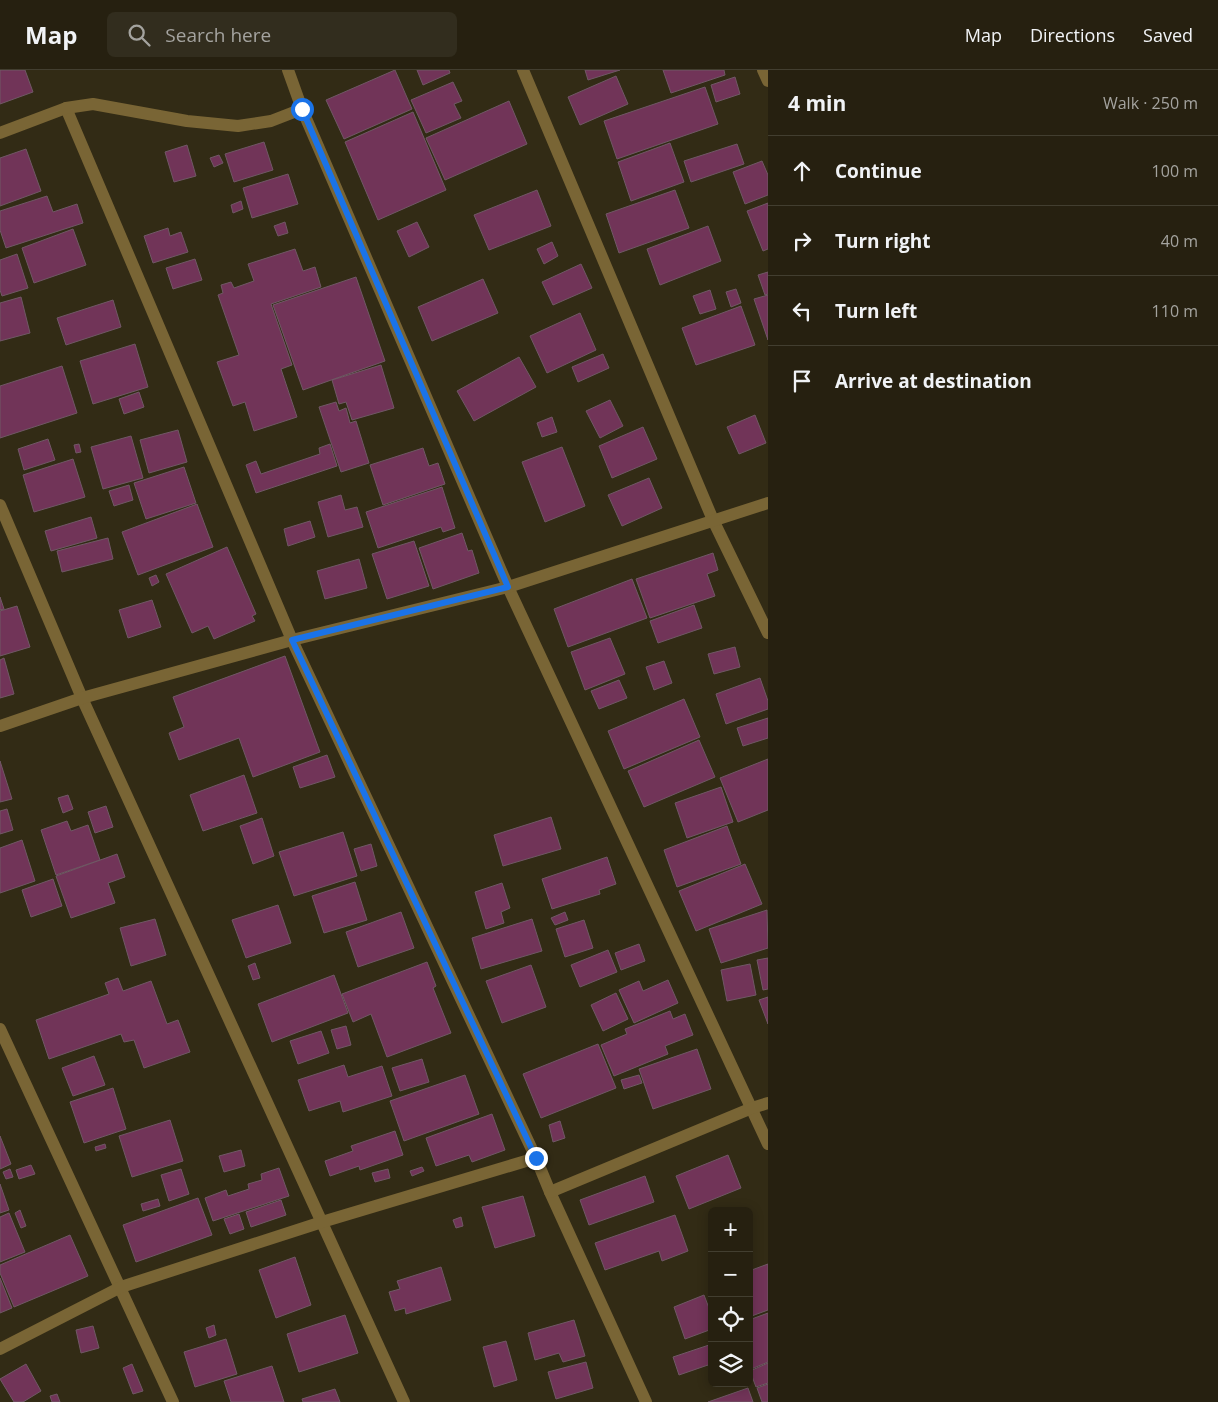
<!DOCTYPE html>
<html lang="en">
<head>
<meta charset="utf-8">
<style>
  body { margin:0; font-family:"Open Sans",sans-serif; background:#322d1e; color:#f1f3f6 }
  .controls { position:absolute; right:15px; bottom:15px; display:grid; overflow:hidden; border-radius:8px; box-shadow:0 2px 12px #0003 }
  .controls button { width:45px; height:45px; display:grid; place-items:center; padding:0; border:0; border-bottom:1px solid #423e30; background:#262010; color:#f1f3f6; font:25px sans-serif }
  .stop { position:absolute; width:15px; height:15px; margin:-11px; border:4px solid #1a73e8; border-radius:50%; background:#fff }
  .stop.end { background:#1a73e8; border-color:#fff; box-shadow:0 1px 5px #0008 }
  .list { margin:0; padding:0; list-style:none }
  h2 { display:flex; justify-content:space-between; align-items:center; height:65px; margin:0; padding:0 20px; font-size:21px }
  h2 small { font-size:16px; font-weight:400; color:#a4a39f }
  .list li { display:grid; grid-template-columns:32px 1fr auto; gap:15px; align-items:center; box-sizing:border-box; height:70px; padding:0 20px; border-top:1px solid #423e30 }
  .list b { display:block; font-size:19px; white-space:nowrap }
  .list em { font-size:16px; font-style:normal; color:#a4a39f }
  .icon { flex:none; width:28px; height:28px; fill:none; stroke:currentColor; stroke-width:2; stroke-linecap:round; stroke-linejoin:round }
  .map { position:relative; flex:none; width:768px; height:1332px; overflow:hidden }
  header { display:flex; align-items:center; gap:30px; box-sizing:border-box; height:70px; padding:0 25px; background:#262010; border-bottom:1px solid #423e30 }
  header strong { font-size:24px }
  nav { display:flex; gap:28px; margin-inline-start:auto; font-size:18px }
  .search { width:350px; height:45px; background:#322d1e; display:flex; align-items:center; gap:12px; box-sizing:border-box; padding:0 18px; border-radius:8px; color:#a4a39f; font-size:19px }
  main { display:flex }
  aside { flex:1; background:#262010 }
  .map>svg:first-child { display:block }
</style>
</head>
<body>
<header>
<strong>Map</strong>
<div class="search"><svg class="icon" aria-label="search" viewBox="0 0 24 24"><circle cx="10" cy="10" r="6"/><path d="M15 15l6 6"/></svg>Search here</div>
<nav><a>Map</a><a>Directions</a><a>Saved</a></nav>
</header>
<main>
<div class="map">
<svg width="768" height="1332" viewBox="0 0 768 1332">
  <rect width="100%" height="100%" fill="#322b15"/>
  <g fill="#713458" stroke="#705865">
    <polygon points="0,0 25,0 33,22 0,34"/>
    <polygon points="395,0 412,39 344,69 326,30"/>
    <polygon points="417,0 449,0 450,3 423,15"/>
    <polygon points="585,0 620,0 588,10"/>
    <polygon points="663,0 724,0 725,5 671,23"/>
    <polygon points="616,6 628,34 580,55 568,27"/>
    <polygon points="735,7 740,24 716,32 711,15"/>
    <polygon points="453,12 462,31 454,34 461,48 426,63 411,30"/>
    <polygon points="705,17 718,54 617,89 604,51"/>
    <polygon points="509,31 527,74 445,110 426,68"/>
    <polygon points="413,42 446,120 378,150 345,72"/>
    <polygon points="264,72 273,100 234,112 225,84"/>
    <polygon points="670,73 684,112 631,131 618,92"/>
    <polygon points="737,74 744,94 691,112 684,91"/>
    <polygon points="187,75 196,106 174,112 165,82"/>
    <polygon points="26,79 41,121 0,136 0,88"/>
    <polygon points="219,85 223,93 214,97 210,88"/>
    <polygon points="762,91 768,105 768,125 745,134 733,102"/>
    <polygon points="288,104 298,134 252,148 243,118"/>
    <polygon points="537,120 551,156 489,180 474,145"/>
    <polygon points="675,120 689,158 619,183 606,144"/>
    <polygon points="47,126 53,142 77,134 83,153 6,178 0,160 0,141"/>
    <polygon points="241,131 243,139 233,143 231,135"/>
    <polygon points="768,133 768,179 763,181 747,141"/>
    <polygon points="285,152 288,163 278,166 274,156"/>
    <polygon points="417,152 429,177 409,187 397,161"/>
    <polygon points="708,156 721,191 660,215 647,179"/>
    <polygon points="168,158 170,166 181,162 188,182 153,193 144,166"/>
    <polygon points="73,159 86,195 34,213 22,178"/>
    <polygon points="552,172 558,186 544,194 537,179"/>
    <polygon points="295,179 303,201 315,197 321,217 271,234 292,295 281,299 297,347 254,361 245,332 233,336 217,292 239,285 218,225 223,223 221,215 231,212 234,218 254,211 248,194"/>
    <polygon points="17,184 28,218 2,226 0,220 0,190"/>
    <polygon points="195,189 202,210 173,219 166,198"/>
    <polygon points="581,194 592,218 553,235 542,212"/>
    <polygon points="768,202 768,224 765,225 758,205"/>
    <polygon points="356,207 385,291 303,320 273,235"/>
    <polygon points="483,209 498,243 432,271 418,237"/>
    <polygon points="736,219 741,233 731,237 726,222"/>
    <polygon points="710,220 716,239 700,244 693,226"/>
    <polygon points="768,225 768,270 754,229"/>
    <polygon points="21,227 30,263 0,271 0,233"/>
    <polygon points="113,230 121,257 66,275 57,248"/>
    <polygon points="741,236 755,275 696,295 682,258"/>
    <polygon points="580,243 596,280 547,303 530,266"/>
    <polygon points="135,274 148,317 93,334 80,291"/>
    <polygon points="603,284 609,298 578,312 572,297"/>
    <polygon points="519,287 536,317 474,351 457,321"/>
    <polygon points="381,295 394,338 352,350 346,332 339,334 332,310"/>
    <polygon points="62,296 77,343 0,368 0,316"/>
    <polygon points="139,322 144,337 124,344 119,329"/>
    <polygon points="610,330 623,356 600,368 586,341"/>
    <polygon points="336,332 339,341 346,338 350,353 356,351 369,393 341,402 319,337"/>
    <polygon points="755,345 766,373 739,384 727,357"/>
    <polygon points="552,347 557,362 542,367 537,353"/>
    <polygon points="643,357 657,389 612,408 599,376"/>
    <polygon points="178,360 187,392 149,403 140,370"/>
    <polygon points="131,366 143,408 103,419 91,377"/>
    <polygon points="48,369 55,390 24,400 18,379"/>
    <polygon points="79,374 81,382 76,383 74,375"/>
    <polygon points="330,374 337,396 256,423 246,395 256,391 261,404 320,384 319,378"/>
    <polygon points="562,377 585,436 545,452 522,392"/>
    <polygon points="423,378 429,396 438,393 445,414 383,435 370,395"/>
    <polygon points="73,389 85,427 34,442 23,405"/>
    <polygon points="184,397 196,433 146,449 134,413"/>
    <polygon points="649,408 662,438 622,456 608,425"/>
    <polygon points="129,415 133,430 114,436 109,421"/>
    <polygon points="442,417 455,458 443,462 441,457 378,478 366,442"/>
    <polygon points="341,425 345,440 357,437 363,457 328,467 318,432"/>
    <polygon points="197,434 213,477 138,505 122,462"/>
    <polygon points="91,447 97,468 51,481 45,461"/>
    <polygon points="310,451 315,467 288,476 284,459"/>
    <polygon points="462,463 468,481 472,480 479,503 433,519 419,478"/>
    <polygon points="108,468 113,489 62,502 57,481"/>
    <polygon points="414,471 429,516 387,529 372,484"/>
    <polygon points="227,477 256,544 252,546 255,551 214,569 208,556 192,563 166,504"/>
    <polygon points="713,483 718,500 707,504 715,526 650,548 636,509"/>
    <polygon points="359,489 367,518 325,529 317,501"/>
    <polygon points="156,505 159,512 152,516 149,508"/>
    <polygon points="632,509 647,548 568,577 554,539"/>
    <polygon points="0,527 4,539 0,540"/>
    <polygon points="152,530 161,557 128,568 119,540"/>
    <polygon points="694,535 702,558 658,573 650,551"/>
    <polygon points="17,536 30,577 0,586 0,541"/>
    <polygon points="610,568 625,604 585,620 571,582"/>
    <polygon points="735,577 740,597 714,604 708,584"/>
    <polygon points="285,586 320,682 253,707 239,668 179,690 169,663 184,657 173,627"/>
    <polygon points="4,588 14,624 0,628 0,590"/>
    <polygon points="664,591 672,613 654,620 646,597"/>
    <polygon points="760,608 768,631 768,639 726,654 716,624"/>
    <polygon points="619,610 627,628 599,639 591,621"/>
    <polygon points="684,629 700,667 624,699 608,661"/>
    <polygon points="768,648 768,668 743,676 737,658"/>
    <polygon points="699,670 715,707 644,737 628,701"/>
    <polygon points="327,685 335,707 300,718 293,697"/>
    <polygon points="768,689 768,740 738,752 720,708"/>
    <polygon points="0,691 12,729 0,732"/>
    <polygon points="244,705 257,743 203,761 190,725"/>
    <polygon points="721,717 733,752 687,768 675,733"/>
    <polygon points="68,725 73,739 63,743 58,728"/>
    <polygon points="106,736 113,757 95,763 88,742"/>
    <polygon points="7,739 13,760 0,764 0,741"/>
    <polygon points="551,747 561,779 503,796 494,765"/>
    <polygon points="262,748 274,786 253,794 240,756"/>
    <polygon points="67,751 71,761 88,755 100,790 56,805 41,760"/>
    <polygon points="727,756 741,794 677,817 664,780"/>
    <polygon points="343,762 357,806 294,826 279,782"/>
    <polygon points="22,770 35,811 0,823 0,778"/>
    <polygon points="371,774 377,796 361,801 354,779"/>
    <polygon points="117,784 125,807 108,813 115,833 71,848 56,806"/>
    <polygon points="607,787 616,814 599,820 600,824 552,839 542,809"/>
    <polygon points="745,794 762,834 696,861 679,821"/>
    <polygon points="53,809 62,836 31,847 22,820"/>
    <polygon points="355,812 367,850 324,863 312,826"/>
    <polygon points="502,813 510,838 501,842 504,853 486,859 475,822"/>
    <polygon points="278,835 291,873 246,888 232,850"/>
    <polygon points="767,840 768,878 721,893 709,859"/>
    <polygon points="401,842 414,878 358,897 346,862"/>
    <polygon points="565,842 568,850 555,855 551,848"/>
    <polygon points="155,849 166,885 131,896 120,858"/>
    <polygon points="532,849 542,881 481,899 472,868"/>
    <polygon points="584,850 593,878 565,887 556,859"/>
    <polygon points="639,874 645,891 621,900 615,883"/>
    <polygon points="608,880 617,902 580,917 571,895"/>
    <polygon points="768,888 768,919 763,920 757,890"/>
    <polygon points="427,892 436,916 433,918 451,963 387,987 371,944 353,952 342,924"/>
    <polygon points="255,893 260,908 253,910 248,896"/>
    <polygon points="750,894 756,925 727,931 721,900"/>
    <polygon points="531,895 546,937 502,953 486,911"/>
    <polygon points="334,905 348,943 272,972 258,934"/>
    <polygon points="118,908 123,921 151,911 167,954 178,950 190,982 144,998 134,970 124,972 121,964 49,989 36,950 109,924 105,913"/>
    <polygon points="668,910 678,933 634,953 619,920 639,911 643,921"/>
    <polygon points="616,923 628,949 603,961 591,935"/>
    <polygon points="768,927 768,954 759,930"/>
    <polygon points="670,941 673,949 685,944 693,965 665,976 668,984 614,1006 601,975 627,964 625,959"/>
    <polygon points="346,956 351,975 337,979 331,960"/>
    <polygon points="321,961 329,983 298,994 290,971"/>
    <polygon points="598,974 616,1018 541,1048 523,1004"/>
    <polygon points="697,979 711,1019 653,1039 639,999"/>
    <polygon points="94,986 105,1015 73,1026 62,998"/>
    <polygon points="422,989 429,1012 400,1021 392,998"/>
    <polygon points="344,995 348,1007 382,996 392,1026 343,1042 340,1031 309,1041 298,1010"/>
    <polygon points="465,1005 479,1044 404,1071 390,1031"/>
    <polygon points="639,1005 642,1013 624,1019 621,1010"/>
    <polygon points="113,1018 126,1059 84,1073 70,1032"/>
    <polygon points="492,1044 505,1080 472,1092 469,1085 436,1096 426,1068"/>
    <polygon points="170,1050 183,1091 132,1107 119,1066"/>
    <polygon points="560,1051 565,1068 553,1072 549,1055"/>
    <polygon points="395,1061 403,1085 360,1100 359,1096 330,1106 325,1091 353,1081 351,1076"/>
    <polygon points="0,1066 11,1094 0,1099"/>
    <polygon points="105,1074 106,1078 96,1081 95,1077"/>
    <polygon points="241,1080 245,1096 224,1102 219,1086"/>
    <polygon points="728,1085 741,1118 689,1139 676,1106"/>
    <polygon points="31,1095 35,1104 19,1109 16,1100"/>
    <polygon points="422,1097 424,1101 412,1106 410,1101"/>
    <polygon points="279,1098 289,1126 213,1151 205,1128 226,1120 228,1126 249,1119 248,1114 262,1110 261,1104"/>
    <polygon points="10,1099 13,1107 6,1109 3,1102"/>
    <polygon points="181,1099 189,1124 169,1131 161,1105"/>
    <polygon points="388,1099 390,1108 375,1112 372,1103"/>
    <polygon points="645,1106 654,1132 589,1155 580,1130"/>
    <polygon points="0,1114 9,1140 0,1143"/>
    <polygon points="523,1126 535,1166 495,1178 482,1137"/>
    <polygon points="198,1128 212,1165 136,1192 123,1155"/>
    <polygon points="158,1129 160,1136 143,1141 141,1134"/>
    <polygon points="281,1130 286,1145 251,1157 246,1142"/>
    <polygon points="20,1140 26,1156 21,1158 15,1143"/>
    <polygon points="9,1143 25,1182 0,1192 0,1147"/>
    <polygon points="239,1144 244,1159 230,1164 224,1149"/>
    <polygon points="675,1145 688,1181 662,1191 659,1181 605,1200 595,1173"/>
    <polygon points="461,1147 463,1156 456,1158 453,1150"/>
    <polygon points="70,1165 88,1206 14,1237 0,1203 0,1195"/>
    <polygon points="295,1187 311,1235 276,1248 259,1200"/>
    <polygon points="768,1194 768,1240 749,1247 749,1201"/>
    <polygon points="441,1197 451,1230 406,1244 405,1238 395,1241 389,1222 400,1219 397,1211"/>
    <polygon points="0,1208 12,1238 0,1243"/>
    <polygon points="704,1225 712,1246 712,1259 685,1269 674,1237"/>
    <polygon points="768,1243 768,1292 749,1300 749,1250"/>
    <polygon points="345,1245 358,1283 299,1302 287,1264"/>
    <polygon points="574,1250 585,1286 563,1292 559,1283 535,1290 528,1263"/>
    <polygon points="214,1255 216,1265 209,1268 206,1258"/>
    <polygon points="93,1256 99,1278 81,1283 76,1260"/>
    <polygon points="226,1269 237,1304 195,1317 184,1282"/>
    <polygon points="506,1271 517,1310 494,1317 483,1277"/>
    <polygon points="712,1274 712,1305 708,1295 679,1305 673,1287"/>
    <polygon points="586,1292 593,1318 556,1329 548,1302"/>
    <polygon points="768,1293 768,1313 756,1317 750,1301"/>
    <polygon points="26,1294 41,1321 23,1332 14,1332 0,1309"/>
    <polygon points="132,1294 143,1321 133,1324 123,1298"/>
    <polygon points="272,1296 284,1332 231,1332 224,1311"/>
    <polygon points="768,1314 768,1332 762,1332 757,1318"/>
    <polygon points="748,1318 753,1332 708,1332"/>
    <polygon points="335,1319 340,1332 303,1332 302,1329"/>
    <polygon points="57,1324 60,1332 52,1332 50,1326"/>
  </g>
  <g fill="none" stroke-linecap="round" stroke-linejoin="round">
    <g stroke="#796535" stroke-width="12">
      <polyline points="288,0 302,39 508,517 768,1074"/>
      <polyline points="523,0 713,450 768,563"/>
      <polyline points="763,0 768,11"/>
      <polyline points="66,38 292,570 536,1088 550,1122 646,1332"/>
      <polyline points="0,63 66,38 93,34 187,51 238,56 271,51 302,39"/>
      <polyline points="0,435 82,628 404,1332"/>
      <polyline points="0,656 82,628 292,570 508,517 768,433"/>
      <polyline points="0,959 173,1332"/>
      <polyline points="550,1122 752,1038 768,1033"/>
      <polyline points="0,1279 121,1217 322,1152 536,1088"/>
    </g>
  </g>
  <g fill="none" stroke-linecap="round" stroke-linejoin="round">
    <polyline stroke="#1a73e8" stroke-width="6" points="302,39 508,517 292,570 536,1088"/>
  </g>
</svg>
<div class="controls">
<button>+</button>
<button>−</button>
<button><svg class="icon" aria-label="locate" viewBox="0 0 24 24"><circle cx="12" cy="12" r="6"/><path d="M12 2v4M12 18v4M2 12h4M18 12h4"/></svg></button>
<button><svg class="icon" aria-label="layers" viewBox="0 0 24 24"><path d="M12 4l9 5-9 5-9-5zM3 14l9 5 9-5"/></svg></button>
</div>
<div class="stop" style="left:302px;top:39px"></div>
<div class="stop end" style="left:536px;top:1088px"></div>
</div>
<aside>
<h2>4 min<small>Walk · 250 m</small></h2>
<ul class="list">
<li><svg class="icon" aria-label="ahead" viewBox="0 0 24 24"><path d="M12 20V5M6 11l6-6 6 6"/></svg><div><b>Continue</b></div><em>100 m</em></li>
<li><svg class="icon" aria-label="right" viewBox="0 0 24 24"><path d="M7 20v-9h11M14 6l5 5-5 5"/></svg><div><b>Turn right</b></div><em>40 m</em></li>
<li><svg class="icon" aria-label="left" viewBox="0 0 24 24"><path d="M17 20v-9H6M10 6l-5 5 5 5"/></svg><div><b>Turn left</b></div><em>110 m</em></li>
<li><svg class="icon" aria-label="arrive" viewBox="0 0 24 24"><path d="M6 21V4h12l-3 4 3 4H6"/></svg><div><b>Arrive at destination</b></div></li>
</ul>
</aside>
</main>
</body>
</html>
